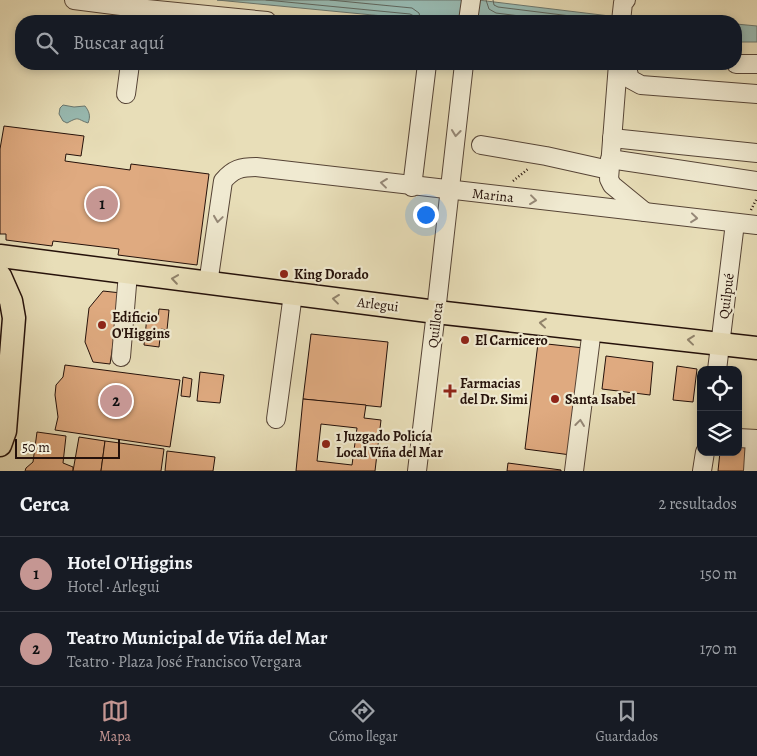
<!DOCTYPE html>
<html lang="es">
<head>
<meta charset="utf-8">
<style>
  body { margin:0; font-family:Alegreya,serif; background:#242831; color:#f1f3f6 }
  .controls { position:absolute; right:15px; bottom:15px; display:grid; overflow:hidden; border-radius:10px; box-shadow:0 2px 8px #0003 }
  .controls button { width:45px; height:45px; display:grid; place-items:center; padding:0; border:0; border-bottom:1px solid #363941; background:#171b24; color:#f1f3f6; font:25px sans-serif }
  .scale { position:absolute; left:15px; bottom:12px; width:105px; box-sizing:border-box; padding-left:5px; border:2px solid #25110a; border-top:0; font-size:14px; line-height:18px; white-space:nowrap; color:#25110a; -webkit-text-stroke:4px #f0ead1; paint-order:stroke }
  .you { position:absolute; left:425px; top:214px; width:18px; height:18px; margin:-12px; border:4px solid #fff; border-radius:50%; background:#1a73e8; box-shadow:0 0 0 8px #1a73e833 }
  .badge { display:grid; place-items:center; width:32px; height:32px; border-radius:50%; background:#c59692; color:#111; font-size:16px; font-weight:700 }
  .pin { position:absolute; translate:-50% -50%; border:2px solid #fff; box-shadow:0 1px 5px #0006 }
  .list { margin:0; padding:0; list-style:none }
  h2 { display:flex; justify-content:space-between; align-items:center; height:65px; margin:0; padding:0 20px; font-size:21px }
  h2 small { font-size:16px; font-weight:400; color:#9ea1a6 }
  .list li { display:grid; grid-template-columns:32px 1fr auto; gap:15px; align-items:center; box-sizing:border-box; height:75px; padding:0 20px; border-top:1px solid #363941 }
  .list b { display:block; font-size:19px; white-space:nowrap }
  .list p { margin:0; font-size:16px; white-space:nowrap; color:#9ea1a6 }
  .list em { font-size:16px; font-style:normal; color:#9ea1a6 }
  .icon { flex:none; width:28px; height:28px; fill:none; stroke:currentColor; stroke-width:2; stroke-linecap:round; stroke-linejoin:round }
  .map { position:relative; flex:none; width:757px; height:471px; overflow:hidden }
  .search { position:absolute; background:#171b24; box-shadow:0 2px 8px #0003; left:15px; right:15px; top:15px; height:55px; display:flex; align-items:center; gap:12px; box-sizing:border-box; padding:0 18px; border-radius:20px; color:#9ea1a6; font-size:19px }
  .sheet { height:215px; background:#171b24 }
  nav { display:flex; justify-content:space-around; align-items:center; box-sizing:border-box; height:70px; border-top:1px solid #363941; background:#171b24; font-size:14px; color:#9ea1a6 }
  nav a { display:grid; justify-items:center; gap:2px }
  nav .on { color:#c59692 }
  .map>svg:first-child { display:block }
</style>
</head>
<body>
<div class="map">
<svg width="757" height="471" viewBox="0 0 757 471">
  <rect width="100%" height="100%" fill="#e8deb8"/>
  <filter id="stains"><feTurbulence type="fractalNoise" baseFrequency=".004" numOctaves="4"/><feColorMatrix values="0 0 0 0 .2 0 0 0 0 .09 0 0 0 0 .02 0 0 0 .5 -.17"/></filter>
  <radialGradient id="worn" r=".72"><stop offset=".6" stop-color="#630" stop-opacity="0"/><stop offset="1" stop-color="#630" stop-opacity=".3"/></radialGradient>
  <g fill="#98bbb3" stroke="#6a776f">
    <polygon points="217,0 478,0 618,17 687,21 435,21"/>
    <polygon points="736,24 757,26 757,42 736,42"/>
    <path d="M63,105l11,2 11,-1c4,5 6,10 3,17 -12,-4 -8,-7 -21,0l-4,-2 -4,-7 1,-6z"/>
  </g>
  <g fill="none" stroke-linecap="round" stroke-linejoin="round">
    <g stroke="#5e665e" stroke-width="1">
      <polyline points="266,0 410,14 414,16 415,21"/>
      <polyline points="330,0 412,8 419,13 421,21"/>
      <polyline points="486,0 489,9 496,13 560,21"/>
      <polyline points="493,0 494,5 498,7 611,21"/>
    </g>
  </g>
  <g fill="#dfaa80" stroke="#25110a" fill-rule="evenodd">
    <polygon points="4,126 84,136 81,156 66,154 65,161 130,170 131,164 209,174 197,265 118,255 119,249 53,241 52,246 6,240 6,234 0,234 0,149"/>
    <polygon points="103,291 121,293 110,364 93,362 85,342 89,308"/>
    <polygon points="159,309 169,310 167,330 161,329 159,347 144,345 147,317 158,319"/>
    <polygon points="311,334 388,342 381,407 303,399"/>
    <polygon points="538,343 584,348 571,455 525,449"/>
    <polygon points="606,356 653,362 650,395 602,389"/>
    <polygon points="65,365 180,380 170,447 55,430 58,417 55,395 56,385 63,377"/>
    <polygon points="677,366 697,369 693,402 673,400"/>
    <polygon points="200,372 224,375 220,403 197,401"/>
    <polygon points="183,377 192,379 190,397 181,396"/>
    <path d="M303,399l63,6 -2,13 17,2 -6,51h-79zM321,424l36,4 -5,37 -35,-4z"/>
    <polygon points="37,432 66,436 63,463 73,467 73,471 25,471 26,468 33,462"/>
    <polygon points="79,437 105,441 101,471 73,471"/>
    <polygon points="105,441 164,449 161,471 101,471"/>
    <polygon points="738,446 757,448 757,471 718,471 720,452 738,452"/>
    <polygon points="167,451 215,457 213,471 165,471"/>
    <polygon points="508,463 561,470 561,471 507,471"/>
  </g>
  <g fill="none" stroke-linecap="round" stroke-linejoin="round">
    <g stroke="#564436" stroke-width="20">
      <g id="minor">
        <polyline points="74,0 137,8 267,21"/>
        <polyline points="468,21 471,0"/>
        <polyline points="621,21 623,3 626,0"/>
        <polyline points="618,64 609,179 612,185 645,212"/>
        <polyline points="626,64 630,79 641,85 757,94"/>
        <polyline points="736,64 757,64"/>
        <polyline points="126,94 130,64"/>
        <polyline points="612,138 757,153"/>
        <polyline points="481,145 546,156 609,170"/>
        <polyline points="610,159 757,181"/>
        <polyline points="412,187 427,64"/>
        <path d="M208,284l15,-103c10,-12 18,-14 33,-14l501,58"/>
        <polyline points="121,357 128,273"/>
        <polyline points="717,370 735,223"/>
        <polyline points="276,419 293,294"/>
        <polyline points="738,438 757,439"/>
        <polyline points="417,471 436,312 464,64"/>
        <polyline points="574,471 592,329"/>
        <polyline points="702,471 705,452"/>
        <polyline points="753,471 755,439"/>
      </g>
    </g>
    <g stroke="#25110a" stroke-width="25">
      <g id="major">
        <polyline points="0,256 436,312 757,348"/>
        <polyline points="0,276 11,301 14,318 5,431 0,445"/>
      </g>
    </g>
    <g stroke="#25110a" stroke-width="2.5" stroke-dasharray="1 2.5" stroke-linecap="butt">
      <polyline points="513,181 528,169"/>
      <polyline points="751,210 757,198"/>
    </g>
    <use href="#minor" stroke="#f0ead1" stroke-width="18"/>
    <use href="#major" stroke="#e8deb8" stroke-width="22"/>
  </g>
  <defs><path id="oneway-chevron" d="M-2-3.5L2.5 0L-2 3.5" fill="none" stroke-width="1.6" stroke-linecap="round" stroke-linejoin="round" transform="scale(1.25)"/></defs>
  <g stroke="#958877">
    <use href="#oneway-chevron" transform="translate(456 133) rotate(96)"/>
    <use href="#oneway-chevron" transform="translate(384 183) rotate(-173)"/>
    <use href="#oneway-chevron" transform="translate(533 200) rotate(7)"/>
    <use href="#oneway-chevron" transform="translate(694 218) rotate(6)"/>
    <use href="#oneway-chevron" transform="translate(218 219) rotate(98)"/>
    <use href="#oneway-chevron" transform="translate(580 423) rotate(-83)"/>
  </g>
  <g stroke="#90826a">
    <use href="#oneway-chevron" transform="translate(175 279) rotate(-172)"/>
    <use href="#oneway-chevron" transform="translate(336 299) rotate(-173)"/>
    <use href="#oneway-chevron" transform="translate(543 323) rotate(-174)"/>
    <use href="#oneway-chevron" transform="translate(691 340) rotate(-174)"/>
  </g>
  <g fill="#8f2418" stroke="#f0ead1" stroke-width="2">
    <circle cx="284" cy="274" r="5"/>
    <circle cx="102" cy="325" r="5"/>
    <circle cx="465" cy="340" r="5"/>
    <path d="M447.5 383.5h5v5h5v5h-5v5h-5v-5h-5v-5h5z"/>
    <circle cx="555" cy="399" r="5"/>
    <circle cx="326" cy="444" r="5"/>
  </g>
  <g text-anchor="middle" stroke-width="4.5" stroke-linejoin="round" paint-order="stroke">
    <g font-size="14" fill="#25110a" stroke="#f0ead1">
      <text transform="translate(493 195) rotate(6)" y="5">Marina</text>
      <text transform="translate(726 296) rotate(-83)" y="5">Quilpué</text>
      <text transform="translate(378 304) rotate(7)" y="5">Arlegui</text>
      <text transform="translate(435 325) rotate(-83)" y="5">Quillota</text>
    </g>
    <g font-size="14" font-weight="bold" fill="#25110a" stroke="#f0ead1" text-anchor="start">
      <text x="294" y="279">King Dorado</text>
      <text x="112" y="322">Edificio<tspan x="112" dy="16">O'Higgins</tspan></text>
      <text x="475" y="345">El Carnicero</text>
      <text x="460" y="388">Farmacias<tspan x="460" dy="16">del Dr. Simi</tspan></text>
      <text x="565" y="404">Santa Isabel</text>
      <text x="336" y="441">1 Juzgado Policía<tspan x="336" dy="16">Local Viña del Mar</tspan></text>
    </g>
  </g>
  <rect width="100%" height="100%" filter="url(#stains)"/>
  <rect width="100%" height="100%" fill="url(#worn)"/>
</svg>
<div class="controls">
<button><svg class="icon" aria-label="locate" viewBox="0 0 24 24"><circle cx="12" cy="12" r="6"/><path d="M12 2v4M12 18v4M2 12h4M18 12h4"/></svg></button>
<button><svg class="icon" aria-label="layers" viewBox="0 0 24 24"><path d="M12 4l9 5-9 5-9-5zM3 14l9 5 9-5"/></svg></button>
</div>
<div class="scale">50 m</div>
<div class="you"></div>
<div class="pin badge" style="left:102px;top:204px">1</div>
<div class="pin badge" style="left:116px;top:401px">2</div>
<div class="search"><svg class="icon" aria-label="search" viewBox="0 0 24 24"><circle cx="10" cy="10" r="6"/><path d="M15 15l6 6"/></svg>Buscar aquí</div>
</div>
<section class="sheet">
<h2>Cerca<small>2 resultados</small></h2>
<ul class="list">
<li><span class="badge">1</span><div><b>Hotel O'Higgins</b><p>Hotel · Arlegui</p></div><em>150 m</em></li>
<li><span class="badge">2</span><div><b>Teatro Municipal de Viña del Mar</b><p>Teatro · Plaza José Francisco Vergara</p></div><em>170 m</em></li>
</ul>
</section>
<nav>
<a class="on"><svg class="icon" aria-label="map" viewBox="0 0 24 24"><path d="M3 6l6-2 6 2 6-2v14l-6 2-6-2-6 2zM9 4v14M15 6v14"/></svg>Mapa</a>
<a><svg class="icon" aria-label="directions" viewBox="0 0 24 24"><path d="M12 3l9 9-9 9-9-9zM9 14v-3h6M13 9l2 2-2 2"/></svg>Cómo llegar</a>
<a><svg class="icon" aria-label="saved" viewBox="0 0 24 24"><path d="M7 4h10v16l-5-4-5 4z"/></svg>Guardados</a>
</nav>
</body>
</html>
